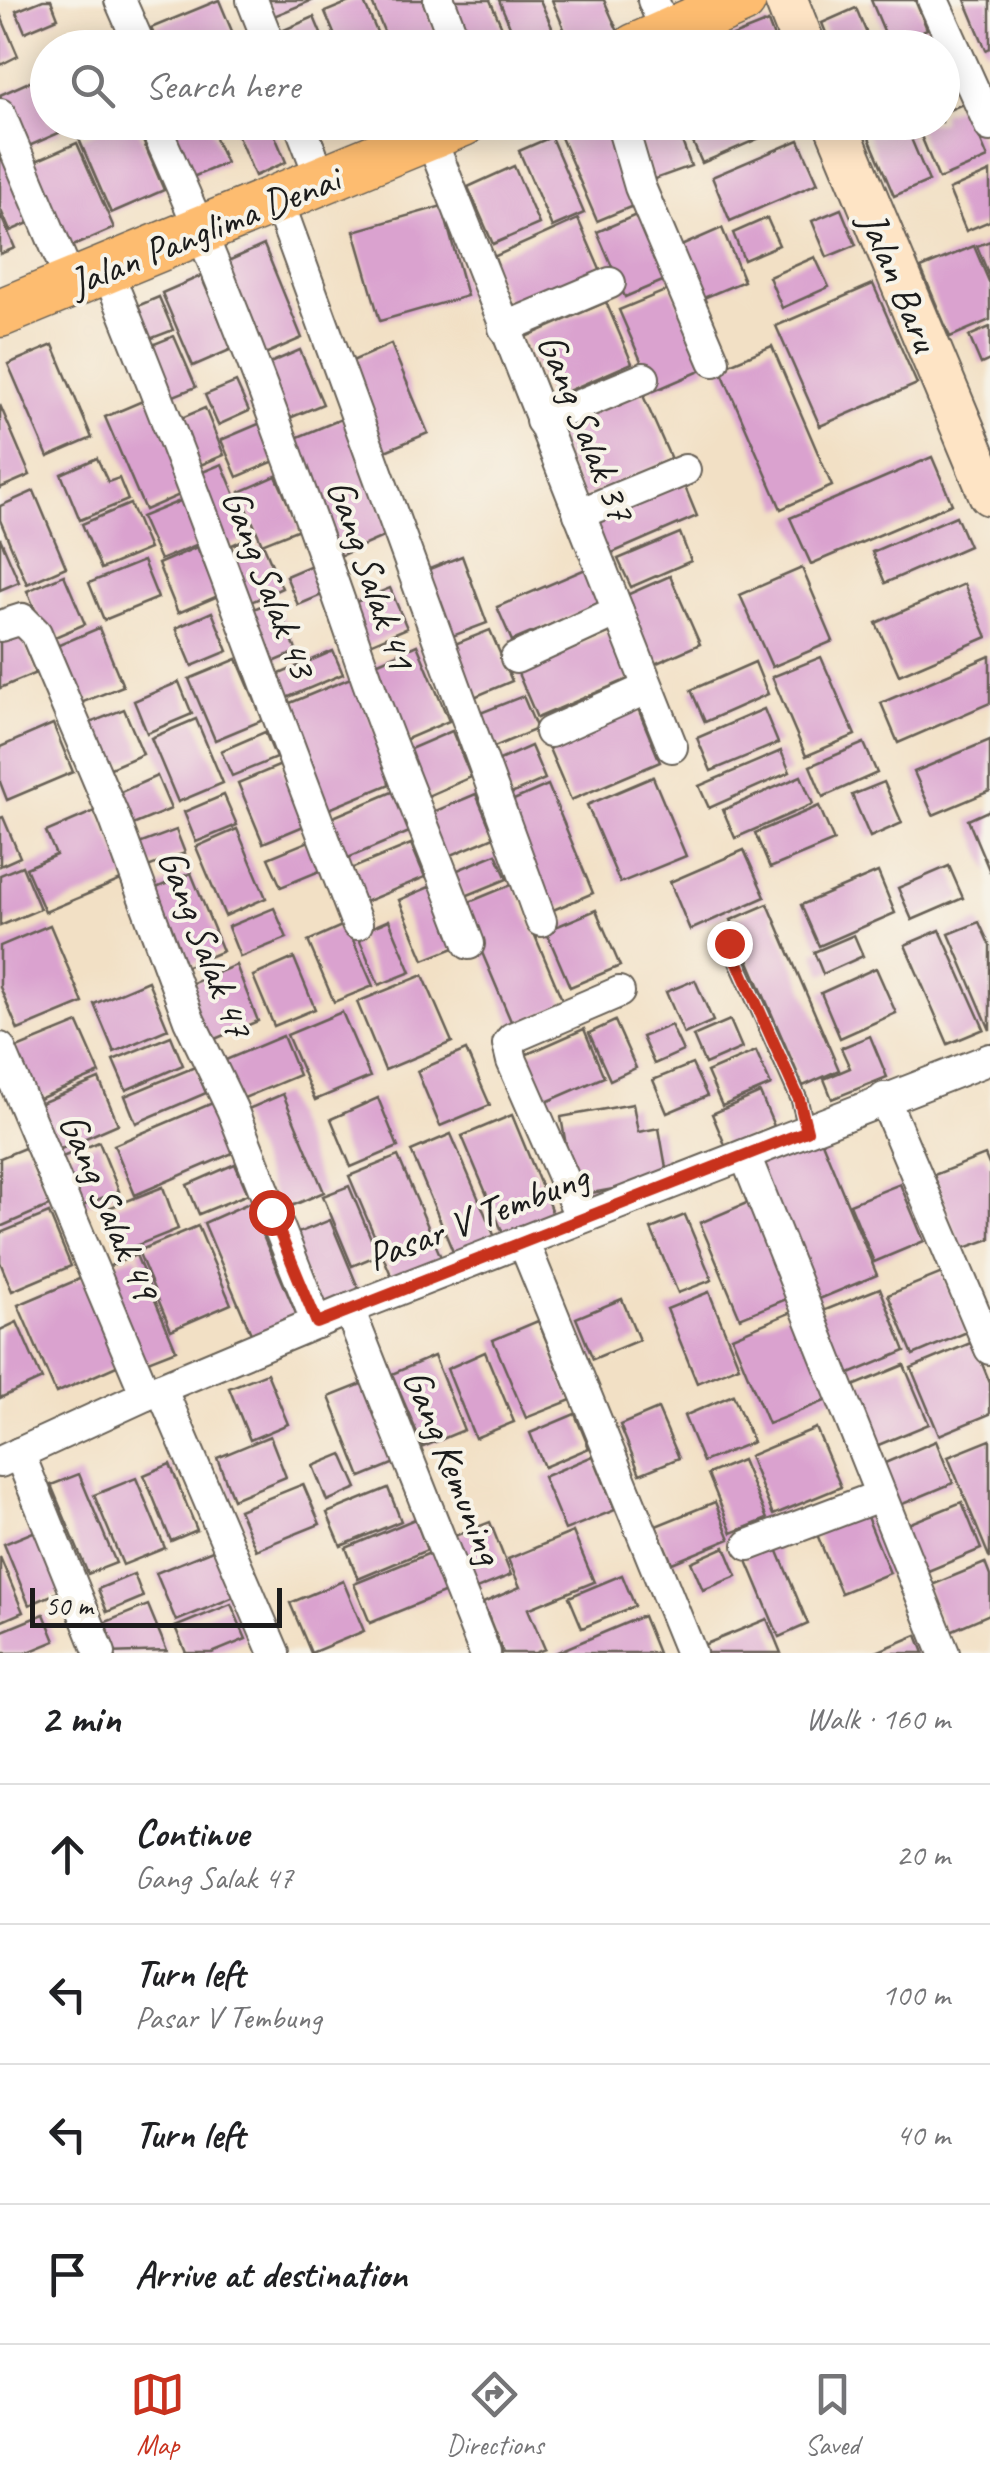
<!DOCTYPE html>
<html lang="en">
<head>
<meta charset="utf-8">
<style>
  body { margin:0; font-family:Caveat,sans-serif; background:#f2f2f2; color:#202124 }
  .scale { position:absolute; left:30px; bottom:25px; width:252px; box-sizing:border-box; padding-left:10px; border:5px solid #1c1c1c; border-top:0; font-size:28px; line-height:35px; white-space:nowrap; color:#1c1c1c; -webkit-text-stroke:8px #f7f3e8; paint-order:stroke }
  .stop { position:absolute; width:30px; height:30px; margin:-22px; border:8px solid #c8321e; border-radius:50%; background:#fff }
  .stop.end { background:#c8321e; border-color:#fff; box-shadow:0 2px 10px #0008 }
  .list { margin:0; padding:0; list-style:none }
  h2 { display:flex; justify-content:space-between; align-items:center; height:130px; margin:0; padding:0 40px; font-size:42px }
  h2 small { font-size:32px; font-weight:400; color:#757577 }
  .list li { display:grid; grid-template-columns:65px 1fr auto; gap:30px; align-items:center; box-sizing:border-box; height:140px; padding:0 40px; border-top:2px solid #e0e0e0 }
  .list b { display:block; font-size:38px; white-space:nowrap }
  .list p { margin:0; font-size:32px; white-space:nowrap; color:#757577 }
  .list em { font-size:32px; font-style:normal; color:#757577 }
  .icon { flex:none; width:55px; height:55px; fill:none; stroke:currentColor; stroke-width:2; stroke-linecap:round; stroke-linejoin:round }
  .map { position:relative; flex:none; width:990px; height:1653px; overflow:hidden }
  .search { position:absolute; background:#fff; box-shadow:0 5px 25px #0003; left:30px; right:30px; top:30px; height:110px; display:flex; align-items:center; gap:25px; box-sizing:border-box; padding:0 35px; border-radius:55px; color:#757577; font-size:38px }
  .sheet { height:690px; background:#fff }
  nav { display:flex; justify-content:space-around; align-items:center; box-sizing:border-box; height:140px; border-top:2px solid #e0e0e0; background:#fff; font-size:28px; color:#757577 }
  nav a { display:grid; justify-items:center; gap:5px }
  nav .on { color:#c8321e }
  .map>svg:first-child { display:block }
</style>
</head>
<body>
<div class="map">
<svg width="990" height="1653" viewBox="0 0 990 1653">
  <rect width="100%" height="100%" fill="#f7f3e8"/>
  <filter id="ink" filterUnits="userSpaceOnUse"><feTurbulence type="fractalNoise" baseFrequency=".01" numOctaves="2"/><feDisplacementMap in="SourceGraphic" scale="20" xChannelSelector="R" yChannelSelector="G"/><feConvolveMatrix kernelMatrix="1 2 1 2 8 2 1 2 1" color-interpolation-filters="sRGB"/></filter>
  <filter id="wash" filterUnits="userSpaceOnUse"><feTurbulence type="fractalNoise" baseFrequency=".0048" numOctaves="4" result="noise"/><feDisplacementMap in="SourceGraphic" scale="40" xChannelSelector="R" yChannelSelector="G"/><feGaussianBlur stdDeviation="2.25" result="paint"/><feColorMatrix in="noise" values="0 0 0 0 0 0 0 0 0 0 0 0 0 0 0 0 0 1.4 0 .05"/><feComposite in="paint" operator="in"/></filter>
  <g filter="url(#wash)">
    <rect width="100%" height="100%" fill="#f2e0c5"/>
    <g id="blocks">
      <g fill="#daa2cf">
        <polygon points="43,0 51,0 58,18 25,32 16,11"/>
        <polygon points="219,0 239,48 160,48 151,28"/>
        <polygon points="267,0 313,0 274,16"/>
        <polygon points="354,0 363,0 384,48 340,48 325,12"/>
        <polygon points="371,0 422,0 443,48 391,48"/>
        <polygon points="445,0 490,0 511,48 466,48"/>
        <polygon points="499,0 540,0 561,48 519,48"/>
        <polygon points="552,0 604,0 619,34 588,48 572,48"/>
        <polygon points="871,0 915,0 927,29 890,45"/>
        <polygon points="965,0 990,0 990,48 986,50"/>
        <polygon points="856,8 873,48 832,48 822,23"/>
        <polygon points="0,14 18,56 0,65"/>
        <polygon points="314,17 327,48 283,48 277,33"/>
        <polygon points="768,22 778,48 705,48 705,47"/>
        <polygon points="38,78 48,101 48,122 57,122 61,132 22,149 0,95"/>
        <polygon points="965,103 988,158 939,179 916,124 942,122 942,113"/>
        <polygon points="119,122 135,122 164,190 111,213 79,139"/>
        <polygon points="164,122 208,122 226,163 188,179"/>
        <polygon points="232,122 269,122 286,162 255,176"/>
        <polygon points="591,122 606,122 640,203 597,221 560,135"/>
        <polygon points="675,122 691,166 652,180 636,135"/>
        <polygon points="684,122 789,122 790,125 702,163"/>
        <polygon points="872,122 904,122 929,181 894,196 864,126"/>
        <polygon points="0,130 38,219 10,231 0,208"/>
        <polygon points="551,137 584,213 552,227 519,151"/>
        <polygon points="799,140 818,183 730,221 712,177"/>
        <polygon points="77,143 114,228 64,250 27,165"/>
        <polygon points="514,166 539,224 493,244 468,187"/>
        <polygon points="990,172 990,221 966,231 949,190"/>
        <polygon points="442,206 467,296 380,321 354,231"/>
        <polygon points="841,209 856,245 827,257 812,221"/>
        <polygon points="643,212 672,277 625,297 597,232"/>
        <polygon points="0,214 15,248 0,254"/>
        <polygon points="767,218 779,245 744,260 733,233"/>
        <polygon points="578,219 601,272 511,310 489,259"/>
        <polygon points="722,228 744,281 694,302 672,250"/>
        <polygon points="990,241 990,278 977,246"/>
        <polygon points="264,245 302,338 258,357 219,265"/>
        <polygon points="974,246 990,284 990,320 950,337 921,268"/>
        <polygon points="815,257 829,287 782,308 769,277"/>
        <polygon points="201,276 232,349 193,366 162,293"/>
        <polygon points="873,284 917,384 820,426 776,326"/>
        <polygon points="672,288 707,368 654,391 619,310"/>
        <polygon points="159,297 173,330 142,342 128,310"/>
        <polygon points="606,302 632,363 550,399 523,338"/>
        <polygon points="990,327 990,360 981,364 969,336"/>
        <polygon points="174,336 196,387 169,398 147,347"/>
        <polygon points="391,344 428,433 378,454 341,366"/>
        <polygon points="53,345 92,438 48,457 8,364"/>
        <polygon points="772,346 832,486 781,509 720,368"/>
        <polygon points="300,350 323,404 285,420 263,366"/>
        <polygon points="236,382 249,411 218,425 205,395"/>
        <polygon points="641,391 671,459 582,498 553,429"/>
        <polygon points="152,397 191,490 145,510 105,417"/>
        <polygon points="0,405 30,475 0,488"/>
        <polygon points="205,408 224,455 191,469 172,422"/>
        <polygon points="344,418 392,533 335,558 286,442"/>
        <polygon points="261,423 277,460 237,477 221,440"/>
        <polygon points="932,457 952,504 811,564 790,518"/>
        <polygon points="97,458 108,482 119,478 128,500 80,520 61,474"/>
        <polygon points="222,464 252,536 223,549 193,476"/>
        <polygon points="276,476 299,529 262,544 240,492"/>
        <polygon points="683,482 697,516 605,556 591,522"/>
        <polygon points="34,491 66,567 27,584 0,520 0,506"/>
        <polygon points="190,497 208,540 160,560 141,517"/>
        <polygon points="130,504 149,549 101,569 82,524"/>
        <polygon points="956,516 969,546 885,583 872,552"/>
        <polygon points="680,533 691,561 631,587 618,559"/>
        <polygon points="0,538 19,582 0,590"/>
        <polygon points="264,546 282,588 242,606 225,563"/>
        <polygon points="197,547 218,596 178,613 158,564"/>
        <polygon points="462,556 487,623 442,640 417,574"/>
        <polygon points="143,561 158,598 104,620 89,583"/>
        <polygon points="312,565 324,594 298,605 286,576"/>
        <polygon points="588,568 603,603 512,641 497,607"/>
        <polygon points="802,568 833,641 772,667 740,595"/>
        <polygon points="64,575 85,624 48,640 27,591"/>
        <polygon points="670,576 700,644 650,666 620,598"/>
        <polygon points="964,584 987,637 899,675 876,623"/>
        <polygon points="390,588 407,628 363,647 346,606"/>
        <polygon points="275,600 297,652 271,663 249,611"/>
        <polygon points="212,612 228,651 192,666 176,628"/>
        <polygon points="17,628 36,673 0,688 0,635"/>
        <polygon points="99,628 123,686 76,705 52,648"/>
        <polygon points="490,630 512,681 467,700 445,648"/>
        <polygon points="613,631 633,677 537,718 517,671"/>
        <polygon points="417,645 449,721 400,742 367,667"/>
        <polygon points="333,651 343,674 284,699 275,676"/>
        <polygon points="990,656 990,703 898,743 881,703"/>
        <polygon points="821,657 855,735 806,756 772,677"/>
        <polygon points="237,659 263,720 215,740 189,679"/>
        <polygon points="755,662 768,694 705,722 691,690"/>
        <polygon points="353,677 397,781 322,812 278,708"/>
        <polygon points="179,682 192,714 147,733 134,701"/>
        <polygon points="523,696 537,729 482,752 468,718"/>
        <polygon points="637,706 660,762 571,800 547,744"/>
        <polygon points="124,709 143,754 99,773 80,727"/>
        <polygon points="764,709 778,743 711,771 697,738"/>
        <polygon points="196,719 223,783 178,802 151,738"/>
        <polygon points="53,724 73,772 7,800 0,782 0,747"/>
        <polygon points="452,731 471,777 421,799 401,753"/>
        <polygon points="265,732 276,758 232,776 221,751"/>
        <polygon points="990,740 990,791 933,815 914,772"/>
        <polygon points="864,743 877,773 823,797 810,766"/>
        <polygon points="531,746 545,779 500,799 486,766"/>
        <polygon points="781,751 790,772 709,808 699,786"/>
        <polygon points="281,765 306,825 263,843 238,783"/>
        <polygon points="157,776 171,809 128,827 114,795"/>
        <polygon points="801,776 813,804 735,838 723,810"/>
        <polygon points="653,777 686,856 620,883 587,805"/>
        <polygon points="884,782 902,823 870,837 852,795"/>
        <polygon points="548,785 593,893 546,913 500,806"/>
        <polygon points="404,787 421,827 341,861 324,821"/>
        <polygon points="476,794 494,837 442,859 424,816"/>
        <polygon points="224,795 237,825 196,842 184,812"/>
        <polygon points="819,806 834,841 770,868 755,833"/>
        <polygon points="97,810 128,877 45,912 26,868 56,855 46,832"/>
        <polygon points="990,810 990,872 968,820"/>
        <polygon points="3,817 20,857 0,866 0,818"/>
        <polygon points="237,829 266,898 225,916 196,847"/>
        <polygon points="176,830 185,853 140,870 131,847"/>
        <polygon points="314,839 327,868 281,887 268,858"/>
        <polygon points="411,844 425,877 360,904 346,871"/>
        <polygon points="744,850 765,897 690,930 670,882"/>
        <polygon points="496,854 507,879 463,897 453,872"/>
        <polygon points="22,866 40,909 0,926 0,875"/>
        <polygon points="949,866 963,898 912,920 898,888"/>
        <polygon points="878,872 895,913 819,946 801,905"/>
        <polygon points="191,873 223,951 180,969 147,892"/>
        <polygon points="513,884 564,1004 513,1026 462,905"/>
        <polygon points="434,885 459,946 424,960 399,900"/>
        <polygon points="768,904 839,1070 803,1086 731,920"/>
        <polygon points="274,908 287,938 240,957 228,927"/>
        <polygon points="596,910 620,966 570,987 546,931"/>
        <polygon points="389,920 411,972 379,985 357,934"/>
        <polygon points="979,922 990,946 990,1030 949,934"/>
        <polygon points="346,924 373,986 334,1002 308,941"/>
        <polygon points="50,925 83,1003 18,1030 0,987 0,946"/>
        <polygon points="940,930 984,1029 948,1044 905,945"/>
        <polygon points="854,935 863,956 823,974 814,952"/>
        <polygon points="294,958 315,1009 274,1026 253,976"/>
        <polygon points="236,965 258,1021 205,1043 181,988"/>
        <polygon points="876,968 896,1013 840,1038 821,993"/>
        <polygon points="423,975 452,1042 385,1070 357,1002"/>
        <polygon points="695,980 713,1021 684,1034 666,992"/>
        <polygon points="148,981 168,1029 114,1052 94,1004"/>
        <polygon points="342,1012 370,1077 315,1100 287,1035"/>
        <polygon points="730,1020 742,1048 705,1064 693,1036"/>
        <polygon points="615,1021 636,1068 610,1080 589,1033"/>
        <polygon points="78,1023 100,1073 34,1101 12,1050"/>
        <polygon points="671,1025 683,1051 654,1064 642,1037"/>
        <polygon points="584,1029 604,1077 537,1106 516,1059"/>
        <polygon points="171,1036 183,1065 126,1090 113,1060"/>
        <polygon points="283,1036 299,1075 237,1101 221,1062"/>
        <polygon points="870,1036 887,1077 832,1099 824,1079 850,1068 841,1048"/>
        <polygon points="466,1050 490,1105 440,1126 417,1071"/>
        <polygon points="756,1051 771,1085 722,1106 707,1072"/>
        <polygon points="692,1064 707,1096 667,1113 653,1080"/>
        <polygon points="195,1067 206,1093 136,1123 125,1096"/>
        <polygon points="99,1079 118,1124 56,1151 36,1105"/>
        <polygon points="760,1093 774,1126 726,1147 712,1114"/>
        <polygon points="283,1094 324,1192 280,1211 239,1113"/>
        <polygon points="378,1098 398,1147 351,1167 331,1119"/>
        <polygon points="215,1102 235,1152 135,1195 114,1145"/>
        <polygon points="633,1104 638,1132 659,1128 668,1179 575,1196 561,1117"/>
        <polygon points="512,1115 554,1217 505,1238 462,1136"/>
        <polygon points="451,1134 497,1242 456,1259 411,1151"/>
        <polygon points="820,1137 877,1275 812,1302 754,1164"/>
        <polygon points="99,1142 119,1191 75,1209 55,1160"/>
        <polygon points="27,1147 51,1205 0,1227 0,1158"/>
        <polygon points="985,1155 990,1167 990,1239 962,1249 934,1175"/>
        <polygon points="398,1156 443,1262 394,1282 349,1176"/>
        <polygon points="235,1164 248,1194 199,1214 187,1185"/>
        <polygon points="900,1184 924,1241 874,1262 850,1204"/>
        <polygon points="349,1186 378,1255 352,1266 323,1196"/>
        <polygon points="163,1187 178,1229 123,1251 106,1209"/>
        <polygon points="749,1202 789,1298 740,1318 700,1223"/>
        <polygon points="249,1203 300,1323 255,1343 204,1223"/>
        <polygon points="49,1213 71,1266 12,1291 0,1262 0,1233"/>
        <polygon points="685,1215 712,1280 678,1293 651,1229"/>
        <polygon points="330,1220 359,1290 318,1307 288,1237"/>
        <polygon points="198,1226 231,1304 171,1330 138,1251"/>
        <polygon points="136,1255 176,1350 143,1363 103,1269"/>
        <polygon points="942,1273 967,1332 913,1355 888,1295"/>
        <polygon points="84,1277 121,1364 56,1393 18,1305"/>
        <polygon points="880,1288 905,1351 840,1378 813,1315"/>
        <polygon points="709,1292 739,1366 697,1383 667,1309"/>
        <polygon points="622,1299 639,1340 593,1359 576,1318"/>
        <polygon points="799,1309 835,1397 768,1424 732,1337"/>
        <polygon points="538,1321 571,1400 526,1418 493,1340"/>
        <polygon points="17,1322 42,1379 0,1398 0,1330"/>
        <polygon points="973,1342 990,1383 990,1414 939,1435 911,1368"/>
        <polygon points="485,1352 514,1422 475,1438 447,1369"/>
        <polygon points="434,1356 464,1430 423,1447 392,1374"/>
        <polygon points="904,1365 929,1424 871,1448 846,1389"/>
        <polygon points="267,1373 288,1424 250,1440 229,1388"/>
        <polygon points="369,1381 402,1460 361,1477 329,1397"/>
        <polygon points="733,1395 753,1442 703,1462 684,1416"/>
        <polygon points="658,1409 679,1458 640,1474 620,1425"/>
        <polygon points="575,1414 589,1448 544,1467 530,1433"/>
        <polygon points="816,1428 841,1487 773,1515 749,1456"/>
        <polygon points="270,1436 286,1477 233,1499 217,1458"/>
        <polygon points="990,1440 990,1559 948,1457"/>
        <polygon points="936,1441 953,1483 888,1510 871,1469"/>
        <polygon points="342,1454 357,1488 327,1501 313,1466"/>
        <polygon points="593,1456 615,1510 565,1530 543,1477"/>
        <polygon points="742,1460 767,1519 732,1533 708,1474"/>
        <polygon points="170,1464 197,1530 171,1541 144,1475"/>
        <polygon points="79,1474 116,1563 88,1574 51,1485"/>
        <polygon points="136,1478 165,1548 123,1565 94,1495"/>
        <polygon points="303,1484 320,1524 256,1550 239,1510"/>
        <polygon points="388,1488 401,1521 341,1546 327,1513"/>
        <polygon points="715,1502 730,1539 672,1563 656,1526"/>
        <polygon points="962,1502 981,1549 916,1576 896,1529"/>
        <polygon points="865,1512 890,1573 841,1593 816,1532"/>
        <polygon points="415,1519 427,1550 358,1579 346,1548"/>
        <polygon points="490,1522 511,1575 474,1590 452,1537"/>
        <polygon points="43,1528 68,1588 29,1605 4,1544"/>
        <polygon points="573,1532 594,1582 528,1609 545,1649 535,1653 503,1653 483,1603 520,1587 508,1559"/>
        <polygon points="775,1544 808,1624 779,1637 745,1556"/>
        <polygon points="220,1547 239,1595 176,1621 156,1573"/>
        <polygon points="725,1547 737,1576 703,1590 691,1562"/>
        <polygon points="435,1551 451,1590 370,1623 354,1584"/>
        <polygon points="0,1557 23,1612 0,1622"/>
        <polygon points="985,1563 990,1576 990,1614 946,1633 927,1587"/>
        <polygon points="134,1574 143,1597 107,1612 98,1589"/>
        <polygon points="622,1575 635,1606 582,1628 569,1597"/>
        <polygon points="343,1581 364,1631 311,1653 290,1603"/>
        <polygon points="231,1604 246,1639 212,1653 186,1653 175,1627"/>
        <polygon points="148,1605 167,1651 107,1653 96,1626"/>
        <polygon points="44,1614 55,1641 26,1653 2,1653 0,1632"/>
        <polygon points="643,1616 658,1653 555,1653"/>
        <polygon points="767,1619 781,1653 698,1653 696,1648"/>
        <polygon points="917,1635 924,1653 874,1653"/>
      </g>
    </g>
  </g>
  <g filter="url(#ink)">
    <use href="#blocks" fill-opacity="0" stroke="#676157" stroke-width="2.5"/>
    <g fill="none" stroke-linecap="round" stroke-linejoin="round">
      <g stroke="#676157" stroke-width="19">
        <polyline id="service" points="729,943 799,1099 807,1131"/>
      </g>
      <g stroke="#676157" stroke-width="34">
        <g id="minor">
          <polyline points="120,0 141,48"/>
          <polyline points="252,0 271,48"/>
          <polyline points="439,0 457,48"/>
          <polyline points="653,0 667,34"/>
          <polyline points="933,0 990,126"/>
          <polyline points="0,114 72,285"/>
          <path d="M153,122c81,178 146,362 210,546 32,93 72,183 106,276"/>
          <polyline points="299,122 322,181"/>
          <polyline points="621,122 640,187 714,361"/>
          <polyline points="430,137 672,747"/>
          <polyline points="277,198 541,921"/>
          <path d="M107,271c89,216 165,436 250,653"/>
          <polyline points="504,328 610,283"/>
          <polyline points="541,421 644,378"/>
          <polyline points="579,514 685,470"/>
          <polyline points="0,626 22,619 36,633 114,817 189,1020 232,1109 317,1323"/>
          <polyline points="516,658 618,611"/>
          <polyline points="550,732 648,688"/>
          <polyline points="0,1048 146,1395"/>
          <polyline points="884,1098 990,1349"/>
          <polyline points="745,1155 944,1653"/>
          <polyline points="581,1218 512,1061 508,1044 512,1038 619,992"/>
          <polyline points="523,1241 691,1653"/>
          <polyline points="349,1309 485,1653"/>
          <polyline points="161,1388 274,1653"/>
          <polyline points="19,1453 100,1653"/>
          <polyline points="0,1462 161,1388 349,1309 990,1059"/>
          <polyline points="749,1545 879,1496"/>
        </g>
      </g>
      <g stroke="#676157" stroke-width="46">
        <g id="secondary">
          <polyline points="786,0 805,48"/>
          <polyline points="835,122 990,494"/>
        </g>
      </g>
      <g stroke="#676157" stroke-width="51">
        <g id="primary">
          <polyline points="635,48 742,0"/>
          <polyline points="0,313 463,122"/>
        </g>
      </g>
      <use href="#service" stroke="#fff" stroke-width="15"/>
      <use href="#minor" stroke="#fff" stroke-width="30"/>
      <use href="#secondary" stroke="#fee4c5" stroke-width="42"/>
      <use href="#primary" stroke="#fdbc6f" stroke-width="48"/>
    </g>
  </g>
  <g fill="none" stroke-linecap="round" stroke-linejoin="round" filter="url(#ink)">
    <polyline stroke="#c8321e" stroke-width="12" points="271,1212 317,1323 807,1131 799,1099 729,943"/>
  </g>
  <g text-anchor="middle" stroke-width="8" stroke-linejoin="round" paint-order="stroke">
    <g font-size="40" fill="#1c1c1c" stroke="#f7f3e8">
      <text transform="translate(204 230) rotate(-22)" y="14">Jalan Panglima Denai</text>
      <text transform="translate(900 281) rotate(67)" y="14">Jalan Baru</text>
      <text transform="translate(587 427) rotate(68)" y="14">Gang Salak 37</text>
      <text transform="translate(372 574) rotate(71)" y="14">Gang Salak 41</text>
      <text transform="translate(270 583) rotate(69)" y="14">Gang Salak 43</text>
      <text transform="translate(206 943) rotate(69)" y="14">Gang Salak 47</text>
      <text transform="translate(110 1206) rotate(67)" y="14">Gang Salak 49</text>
      <text transform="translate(477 1216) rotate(-21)" y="14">Pasar V Tembung</text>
      <text transform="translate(454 1466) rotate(68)" y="14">Gang Kemuning</text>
    </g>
  </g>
</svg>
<div class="scale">50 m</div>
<div class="stop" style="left:271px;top:1212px"></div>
<div class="stop end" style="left:729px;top:943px"></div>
<div class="search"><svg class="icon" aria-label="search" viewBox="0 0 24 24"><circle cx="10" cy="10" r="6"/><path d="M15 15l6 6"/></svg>Search here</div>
</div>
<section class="sheet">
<h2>2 min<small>Walk · 160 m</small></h2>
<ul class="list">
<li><svg class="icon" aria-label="ahead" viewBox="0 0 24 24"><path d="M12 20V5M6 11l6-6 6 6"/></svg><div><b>Continue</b><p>Gang Salak 47</p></div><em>20 m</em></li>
<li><svg class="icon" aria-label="left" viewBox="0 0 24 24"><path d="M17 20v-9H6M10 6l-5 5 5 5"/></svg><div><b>Turn left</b><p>Pasar V Tembung</p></div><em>100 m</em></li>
<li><svg class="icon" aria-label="left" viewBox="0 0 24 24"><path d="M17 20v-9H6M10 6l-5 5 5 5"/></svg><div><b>Turn left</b></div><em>40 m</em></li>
<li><svg class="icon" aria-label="arrive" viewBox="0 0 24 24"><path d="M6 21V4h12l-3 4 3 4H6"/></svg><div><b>Arrive at destination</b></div></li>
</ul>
</section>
<nav>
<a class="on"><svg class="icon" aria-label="map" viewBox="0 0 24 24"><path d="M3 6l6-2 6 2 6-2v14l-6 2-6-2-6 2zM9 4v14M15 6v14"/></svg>Map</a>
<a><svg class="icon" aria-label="directions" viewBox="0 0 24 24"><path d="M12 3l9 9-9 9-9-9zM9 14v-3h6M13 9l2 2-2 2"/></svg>Directions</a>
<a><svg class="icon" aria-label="saved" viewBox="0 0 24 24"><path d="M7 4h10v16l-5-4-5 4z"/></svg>Saved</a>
</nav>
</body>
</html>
